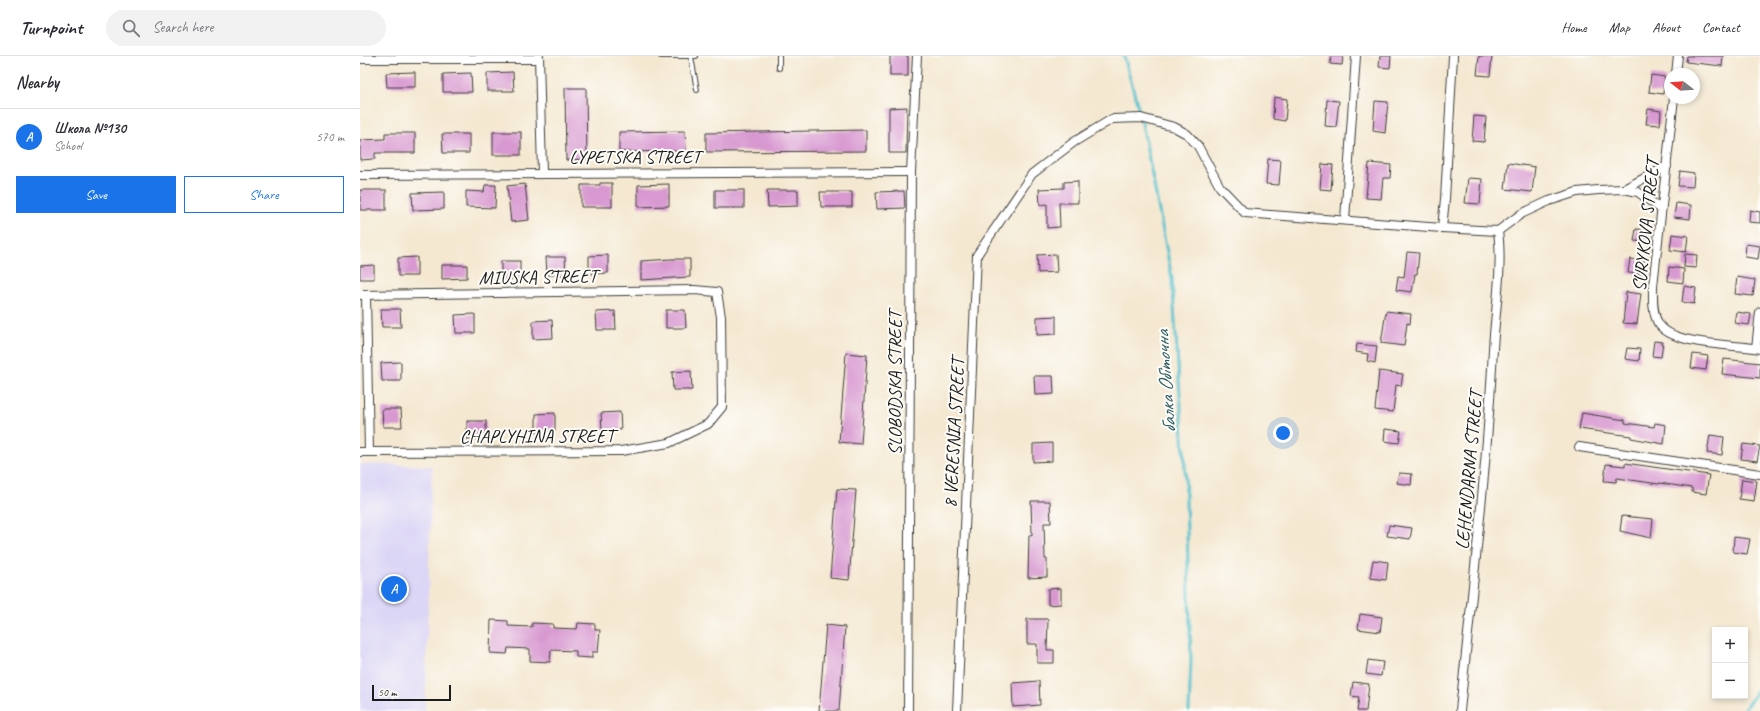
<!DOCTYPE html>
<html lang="en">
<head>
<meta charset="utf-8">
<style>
  body { margin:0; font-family:Caveat,sans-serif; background:#f2f2f3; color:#2b2b33 }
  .controls { position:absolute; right:12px; bottom:12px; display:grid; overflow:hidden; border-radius:0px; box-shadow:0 2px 6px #0003 }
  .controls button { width:36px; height:36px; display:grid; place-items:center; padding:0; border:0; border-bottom:1px solid #e1e1e2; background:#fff; color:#2b2b33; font:20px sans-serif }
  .compass { position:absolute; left:1304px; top:12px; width:36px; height:36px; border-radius:50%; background:#fff; box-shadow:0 2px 6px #0003; rotate:287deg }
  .scale { position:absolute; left:12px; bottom:10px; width:79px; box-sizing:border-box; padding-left:4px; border:2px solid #1c1c1c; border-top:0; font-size:11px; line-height:14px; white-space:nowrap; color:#1c1c1c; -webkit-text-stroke:3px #fdfcf7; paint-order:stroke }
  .you { position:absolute; left:923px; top:377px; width:14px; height:14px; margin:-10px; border:3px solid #fff; border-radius:50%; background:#1a73e8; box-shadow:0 0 0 6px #1a73e833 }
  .badge { display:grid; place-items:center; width:26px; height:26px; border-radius:50%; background:#1a73e8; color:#fff; font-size:13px; font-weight:700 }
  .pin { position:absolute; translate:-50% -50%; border:2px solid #fff; box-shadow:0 1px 4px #0006 }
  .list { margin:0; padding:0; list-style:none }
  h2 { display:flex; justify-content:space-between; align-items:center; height:52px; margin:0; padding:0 16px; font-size:17px }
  h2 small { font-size:13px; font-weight:400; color:#7c7c81 }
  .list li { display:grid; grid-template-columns:26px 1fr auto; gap:12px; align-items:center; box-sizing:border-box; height:56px; padding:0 16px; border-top:1px solid #e1e1e2 }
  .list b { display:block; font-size:15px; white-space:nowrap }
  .list p { margin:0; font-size:13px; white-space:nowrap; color:#7c7c81 }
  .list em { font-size:13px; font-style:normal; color:#7c7c81 }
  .actions { display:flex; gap:8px; padding:12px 16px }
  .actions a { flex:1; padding:9px 0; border:1px solid #1a73e8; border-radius:0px; text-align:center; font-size:14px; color:#1a73e8 }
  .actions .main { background:#1a73e8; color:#fff }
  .icon { flex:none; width:22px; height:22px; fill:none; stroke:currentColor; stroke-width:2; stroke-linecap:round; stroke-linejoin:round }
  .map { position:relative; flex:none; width:1400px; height:655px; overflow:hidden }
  header { display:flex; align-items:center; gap:24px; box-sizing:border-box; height:56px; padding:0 20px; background:#fff; border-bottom:1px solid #e1e1e2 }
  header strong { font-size:19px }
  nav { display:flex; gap:22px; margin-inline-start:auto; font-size:14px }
  .search { width:280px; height:36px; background:#f2f2f3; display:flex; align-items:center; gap:10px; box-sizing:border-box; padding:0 14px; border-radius:22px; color:#7c7c81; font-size:15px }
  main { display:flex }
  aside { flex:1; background:#fff }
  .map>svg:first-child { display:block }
</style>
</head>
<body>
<header>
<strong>Turnpoint</strong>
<div class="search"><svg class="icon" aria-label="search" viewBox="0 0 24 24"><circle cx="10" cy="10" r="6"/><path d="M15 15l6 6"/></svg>Search here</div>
<nav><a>Home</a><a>Map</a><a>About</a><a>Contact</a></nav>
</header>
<main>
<aside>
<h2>Nearby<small></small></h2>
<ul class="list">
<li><span class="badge">A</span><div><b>Школа №130</b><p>School</p></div><em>570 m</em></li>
</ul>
<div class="actions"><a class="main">Save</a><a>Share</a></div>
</aside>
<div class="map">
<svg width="1400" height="655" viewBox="0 0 1400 655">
  <rect width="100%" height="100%" fill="#fdfcf7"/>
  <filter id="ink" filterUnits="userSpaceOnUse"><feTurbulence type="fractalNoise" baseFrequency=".025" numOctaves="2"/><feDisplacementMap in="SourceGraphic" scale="8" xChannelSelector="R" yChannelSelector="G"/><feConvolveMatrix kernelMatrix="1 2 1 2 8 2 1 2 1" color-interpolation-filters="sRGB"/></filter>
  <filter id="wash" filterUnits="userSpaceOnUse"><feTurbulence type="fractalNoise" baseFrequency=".012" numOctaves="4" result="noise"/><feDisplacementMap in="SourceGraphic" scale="16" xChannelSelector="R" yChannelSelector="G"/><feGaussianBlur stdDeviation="0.9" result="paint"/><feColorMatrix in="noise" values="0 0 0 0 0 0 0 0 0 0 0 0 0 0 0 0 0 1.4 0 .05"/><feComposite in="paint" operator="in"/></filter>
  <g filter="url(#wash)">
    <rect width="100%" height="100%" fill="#f4e8d1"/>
    <polygon fill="#dcd6f6" points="0,408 72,410 65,655 0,655"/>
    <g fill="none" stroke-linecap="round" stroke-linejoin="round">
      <g stroke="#56c2cf" stroke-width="3">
        <polyline points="764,0 781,62 812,222 825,411 831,603 829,655"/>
        <polyline points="1383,655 1400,632"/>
      </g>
    </g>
    <g id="blocks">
      <g fill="#d899d1">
        <rect x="530" y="0" width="18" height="20"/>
        <polygon points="971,0 983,0 982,9 970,8"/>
        <polygon points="1020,0 1031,0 1030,12 1019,11"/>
        <polygon points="1119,0 1132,0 1130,20 1117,19"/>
        <polygon points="1327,0 1363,0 1362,10 1326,6"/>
        <polygon points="55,16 55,31 27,31 26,17"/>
        <polygon points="153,16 154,35 127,35 127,17"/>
        <polygon points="111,17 112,36 83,36 83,18"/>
        <polygon points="1291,19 1305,21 1303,38 1289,36"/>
        <polygon points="205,32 226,32 227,103 206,104"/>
        <polygon points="914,41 927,43 925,65 913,63"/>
        <polygon points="967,44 979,45 976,71 965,70"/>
        <polygon points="1015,45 1028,46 1025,77 1013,75"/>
        <polygon points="547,51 546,97 529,97 529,52"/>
        <polygon points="1288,53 1301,55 1300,69 1286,68"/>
        <polygon points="1114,60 1126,61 1124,86 1112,85"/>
        <polygon points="506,74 506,95 346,96 346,77"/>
        <polygon points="325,75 326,95 259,96 259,76"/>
        <rect x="133" y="76" width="28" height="23"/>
        <polygon points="25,77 55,77 55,97 15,97 15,103 0,104 0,84 25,83"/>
        <polygon points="82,78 109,78 109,97 83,97"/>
        <polygon points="908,103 921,104 919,129 906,128"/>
        <polygon points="1009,107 1031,109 1030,122 1023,122 1021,143 1006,142"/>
        <polygon points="1148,107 1175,111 1172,136 1145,133"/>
        <polygon points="962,108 973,109 971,134 960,133"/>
        <polygon points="1320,115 1334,117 1333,131 1318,130"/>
        <polygon points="1108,122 1122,123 1120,148 1105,147"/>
        <polygon points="718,125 718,147 699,147 700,171 687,172 687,148 680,149 679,133 704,132 704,126"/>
        <polygon points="240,127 252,127 252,151 221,151 221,129 240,129"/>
        <polygon points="165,128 169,164 151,166 147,130"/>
        <polygon points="309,128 309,150 278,151 278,129"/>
        <polygon points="125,129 136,129 135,152 106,151 106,135 124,136"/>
        <rect x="0" y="134" width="26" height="20"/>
        <rect x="355" y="134" width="29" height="18"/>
        <polygon points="407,134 438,134 438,150 408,151"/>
        <polygon points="544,135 545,152 517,153 516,136"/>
        <polygon points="84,136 84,153 53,154 52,137"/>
        <polygon points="460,136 492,136 492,151 461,151"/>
        <polygon points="1316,147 1331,149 1330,163 1314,161"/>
        <polygon points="1390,154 1400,156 1400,167 1389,166"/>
        <polygon points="1276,173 1289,174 1288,186 1274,185"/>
        <polygon points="1312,178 1328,180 1326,196 1310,194"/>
        <polygon points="1386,188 1400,190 1398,203 1385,201"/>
        <polygon points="1047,196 1059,197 1057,218 1055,218 1052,236 1036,234 1038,220 1044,221"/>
        <polygon points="696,198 697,216 678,217 677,199"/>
        <polygon points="1325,198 1337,199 1336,212 1324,211"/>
        <polygon points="248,199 248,217 229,218 229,200"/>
        <polygon points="57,201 57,220 38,220 38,202"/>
        <polygon points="186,201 205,201 206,219 187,219"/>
        <polygon points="311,203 330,203 330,221 281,224 281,205"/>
        <polygon points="1270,203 1286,205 1284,218 1268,217"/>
        <rect x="141" y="205" width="19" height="18"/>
        <polygon points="14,209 14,223 0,223 0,210"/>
        <polygon points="82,209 107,209 107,222 82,223"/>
        <polygon points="1309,211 1324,213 1323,227 1308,225"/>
        <polygon points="1377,221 1395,224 1393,240 1375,238"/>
        <polygon points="1324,230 1336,232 1334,248 1322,246"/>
        <polygon points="1266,236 1281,238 1277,268 1263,267"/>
        <polygon points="21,253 40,253 41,271 22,271"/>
        <polygon points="306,254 325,254 326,272 306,272"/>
        <polygon points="255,255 256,274 237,274 236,256"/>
        <polygon points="1026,255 1051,258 1050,268 1047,267 1044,290 1021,287"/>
        <polygon points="1376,256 1391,258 1389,269 1374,267"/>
        <polygon points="115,258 115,277 96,277 95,259"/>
        <polygon points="696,260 696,278 677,279 677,261"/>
        <polygon points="192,264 193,282 173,283 173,265"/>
        <polygon points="1294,285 1303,286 1301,301 1292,300"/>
        <polygon points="997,288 1017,290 1015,307 1007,305 1008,298 996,296"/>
        <polygon points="1267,292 1280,293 1279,305 1265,303"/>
        <polygon points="486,297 507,299 501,388 479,386"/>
        <polygon points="1333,298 1348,300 1346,314 1331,312"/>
        <polygon points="1364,303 1400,307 1400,322 1362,318"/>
        <polygon points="41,306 41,325 22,325 21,307"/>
        <polygon points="331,315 332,334 313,334 312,316"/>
        <polygon points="1019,315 1043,318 1041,330 1036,329 1033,356 1015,354"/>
        <polygon points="674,320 693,320 694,338 675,339"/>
        <polygon points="22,353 41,353 42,371 23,371"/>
        <polygon points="260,356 261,374 242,375 241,357"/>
        <polygon points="195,357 195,375 176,376 176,358"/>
        <polygon points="1222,357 1265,364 1265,367 1294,371 1295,367 1306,369 1304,388 1271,382 1271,380 1219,373"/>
        <rect x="107" y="365" width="19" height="18"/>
        <polygon points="1025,373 1041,375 1039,387 1024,385"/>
        <polygon points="1350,379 1364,381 1362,399 1347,397"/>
        <polygon points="692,387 692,405 673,406 673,388"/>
        <polygon points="1383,388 1400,390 1397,405 1381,403"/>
        <polygon points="1265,407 1349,419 1346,438 1332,436 1332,432 1299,427 1299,428 1257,422 1256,426 1244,425 1246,408 1265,410"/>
        <polygon points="1039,417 1052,418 1051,429 1037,427"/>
        <polygon points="1382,423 1397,425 1394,445 1379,443"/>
        <polygon points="477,433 496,434 489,524 470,522"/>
        <polygon points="671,445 690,445 691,467 684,467 685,503 687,503 687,521 668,522 669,479 672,479"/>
        <polygon points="1262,460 1293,463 1291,482 1260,475"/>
        <polygon points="1029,469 1052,472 1050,483 1027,480"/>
        <polygon points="1374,481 1390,483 1387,498 1373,496"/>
        <polygon points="1013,504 1028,506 1026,524 1010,522"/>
        <polygon points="701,532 701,548 688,549 688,533"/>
        <polygon points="1000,558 1022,561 1020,576 998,573"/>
        <polygon points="667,563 688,563 687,594 694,594 694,607 677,607 677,588 667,588"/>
        <polygon points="131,564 148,565 148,570 172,571 172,567 193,568 193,572 217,573 218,567 235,568 235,574 240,574 238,596 232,596 232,602 216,601 216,595 191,594 190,606 170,605 170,593 148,592 147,598 130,597"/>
        <polygon points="466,569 485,571 479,655 459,655"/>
        <polygon points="1008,604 1023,606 1021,620 1006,618"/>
        <polygon points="679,625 680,649 653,651 652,627"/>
        <polygon points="993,626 1009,628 1006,655 997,655 999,641 991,640"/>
      </g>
    </g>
  </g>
  <g filter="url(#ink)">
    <use href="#blocks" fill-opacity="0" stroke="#3c3b37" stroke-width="1"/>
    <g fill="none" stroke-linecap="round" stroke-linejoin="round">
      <g stroke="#3c3b37" stroke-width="6">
        <g id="lane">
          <polyline points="301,0 336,0"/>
          <polyline points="331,1 337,34"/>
          <polyline points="419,12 419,0"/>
        </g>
      </g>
      <g stroke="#3c3b37" stroke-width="10">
        <g id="street">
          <polyline points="179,0 182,117"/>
          <polyline points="0,3 179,3"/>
          <polyline points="1316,18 1318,0"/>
          <path d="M1314,42l-21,188c0,11 -1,26 5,37 14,23 76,21 102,26"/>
          <polyline points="0,119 551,116"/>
          <polyline points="1264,133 1307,110"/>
          <polyline points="985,164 996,0"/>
          <polyline points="1082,172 1085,143 1093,0"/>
          <polyline points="0,239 334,234 357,236 361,261 362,351 348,368 309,387 261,395 0,396"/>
          <polyline points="6,239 9,396"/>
          <polyline points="1396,292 1400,256"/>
          <polyline points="1219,391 1400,418"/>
          <polyline points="548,655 551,116 557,0"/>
          <polyline points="597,655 617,199 672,118 714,86 752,63 781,62 814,71 827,78 838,90 860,131 885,157 1082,172 1138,175 1161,158 1189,145 1217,136 1238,134 1264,133 1278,136 1301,153"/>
          <path d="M1100,655c12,-121 27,-241 33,-362 2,-38 10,-81 5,-118"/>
        </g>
      </g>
      <use href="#lane" stroke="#fff" stroke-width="4"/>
      <use href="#street" stroke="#fff" stroke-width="8"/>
    </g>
  </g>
  <g text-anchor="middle" stroke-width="4" stroke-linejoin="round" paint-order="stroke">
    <g font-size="19" fill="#1c1c1c" stroke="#fdfcf7">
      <text x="275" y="107">LYPETSKA STREET</text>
      <text transform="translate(1285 169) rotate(-84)" y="7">SURYKOVA STREET</text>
      <text transform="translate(178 220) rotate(-1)" y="7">MIUSKA STREET</text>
      <text transform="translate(534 327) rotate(-90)" y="7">SLOBODSKA STREET</text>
      <text transform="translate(593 377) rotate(-87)" y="7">8 VERESNIA STREET</text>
      <text x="177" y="386">CHAPLYHINA STREET</text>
      <text transform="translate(1108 414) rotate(-85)" y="7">LEHENDARNA STREET</text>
    </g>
    <g font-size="20" font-style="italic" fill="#335e64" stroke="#fdfcf7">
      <text transform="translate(805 326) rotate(-94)" y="7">балка Обіточна</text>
    </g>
  </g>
</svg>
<div class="controls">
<button>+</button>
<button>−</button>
</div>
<svg class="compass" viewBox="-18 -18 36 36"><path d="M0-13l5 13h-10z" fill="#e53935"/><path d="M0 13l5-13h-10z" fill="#7c7c81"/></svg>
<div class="scale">50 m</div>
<div class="you"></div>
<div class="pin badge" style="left:34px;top:533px">A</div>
</div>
</main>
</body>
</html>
